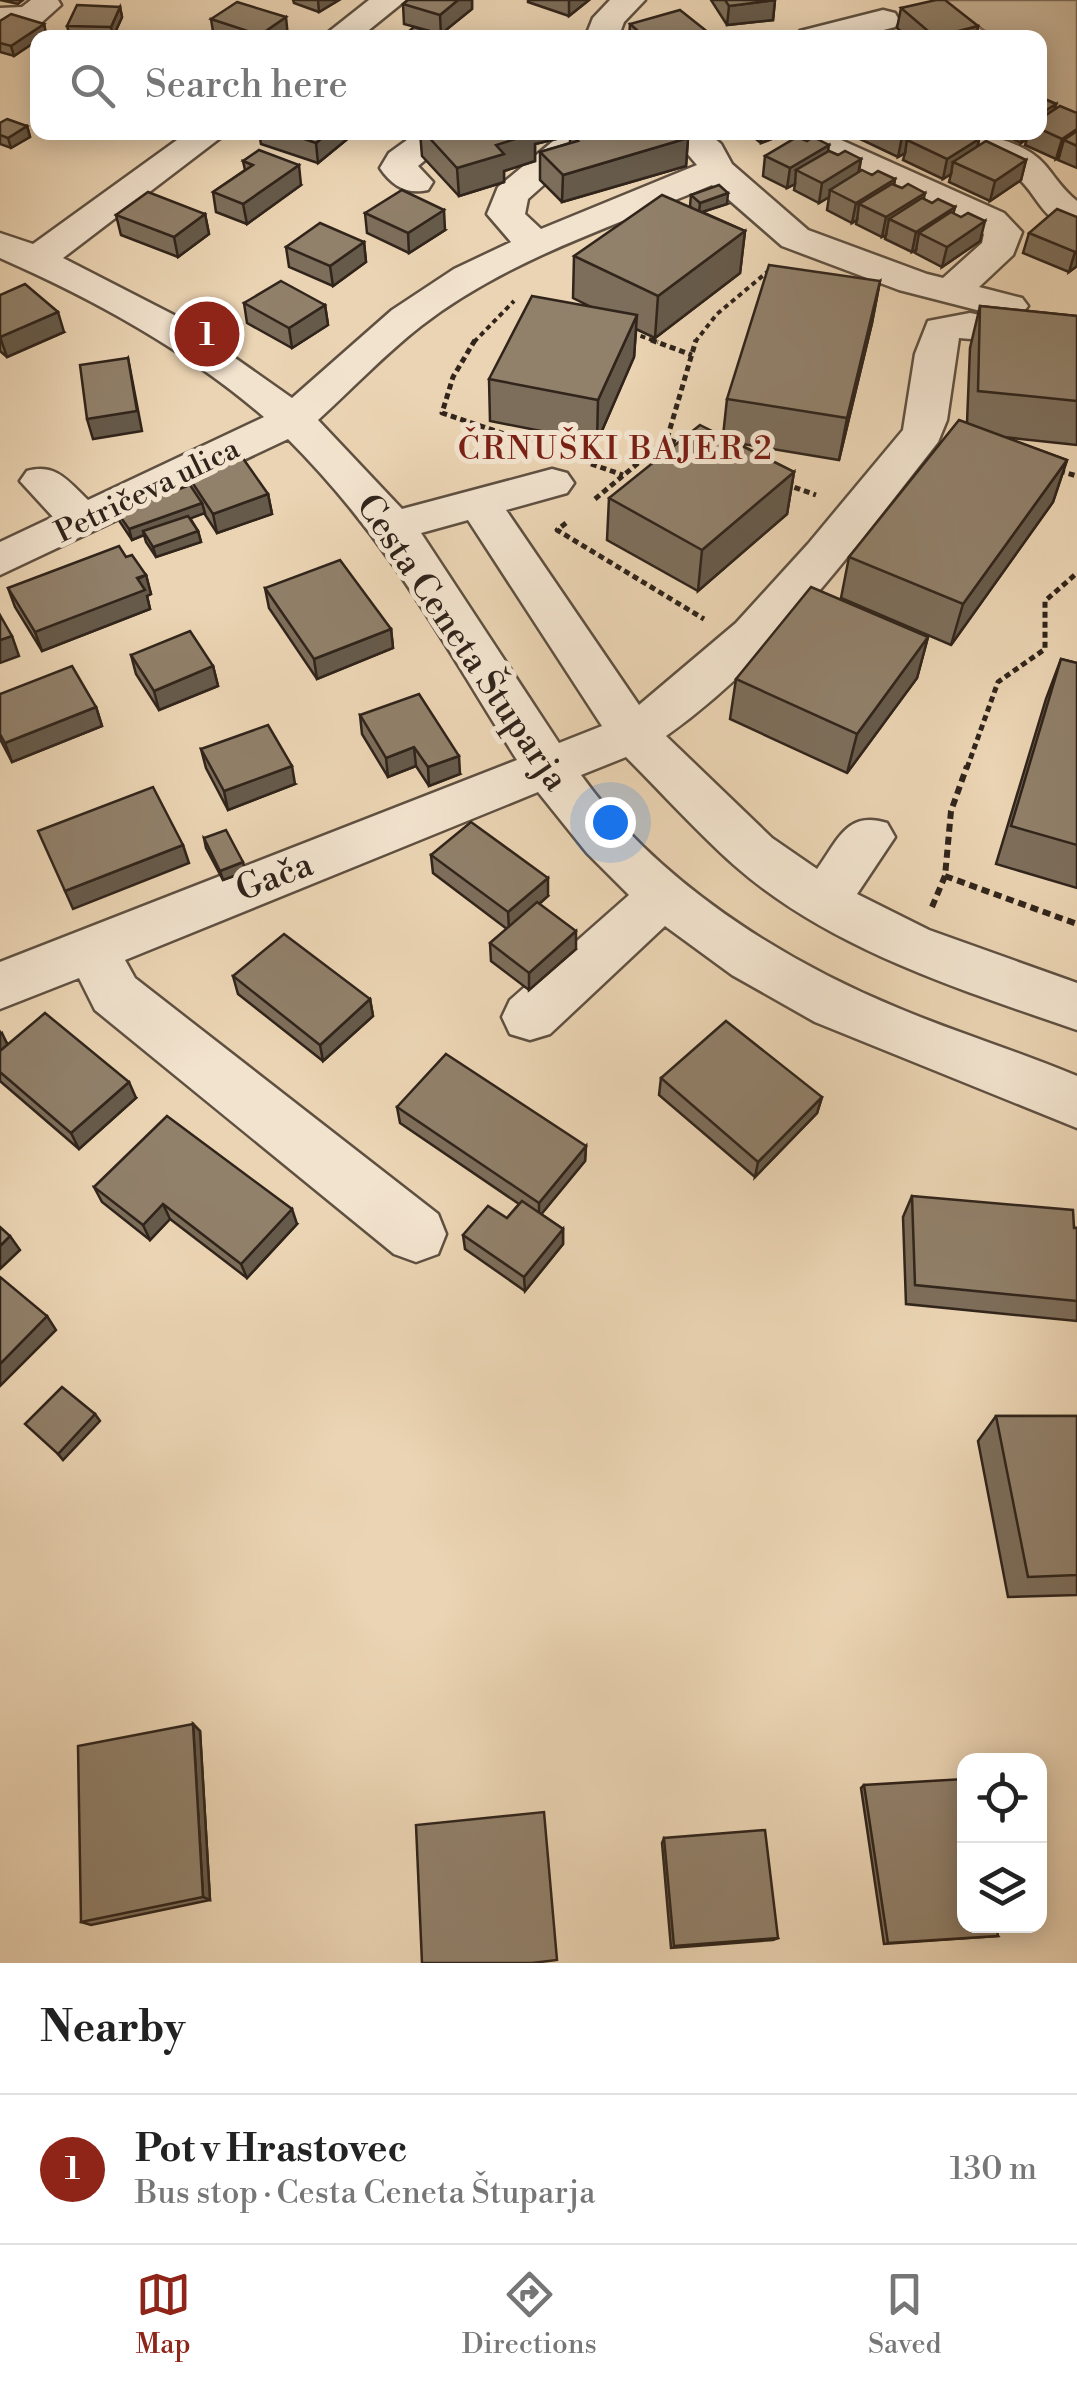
<!DOCTYPE html>
<html lang="en">
<head>
<meta charset="utf-8">
<style>
  body { margin:0; font-family:"Libre Bodoni",serif; background:#f2f2f2; color:#222 }
  .controls { position:absolute; right:30px; bottom:30px; display:grid; overflow:hidden; border-radius:20px; box-shadow:0 5px 25px #0003 }
  .controls button { width:90px; height:90px; display:grid; place-items:center; padding:0; border:0; border-bottom:2px solid #e0e0e0; background:#fff; color:#222; font:50px sans-serif }
  .you { position:absolute; left:610px; top:822px; width:35px; height:35px; margin:-25px; border:8px solid #fff; border-radius:50%; background:#1a73e8; box-shadow:0 0 0 15px #1a73e833 }
  .badge { display:grid; place-items:center; width:65px; height:65px; border-radius:50%; background:#8f2418; color:#fff; font-size:32px; font-weight:700 }
  .pin { position:absolute; translate:-50% -50%; border:5px solid #fff; box-shadow:0 2px 10px #0006 }
  .list { margin:0; padding:0; list-style:none }
  h2 { display:flex; justify-content:space-between; align-items:center; height:130px; margin:0; padding:0 40px; font-size:42px }
  h2 small { font-size:32px; font-weight:400; color:#767676 }
  .list li { display:grid; grid-template-columns:65px 1fr auto; gap:30px; align-items:center; box-sizing:border-box; height:150px; padding:0 40px; border-top:2px solid #e0e0e0 }
  .list b { display:block; font-size:38px; white-space:nowrap }
  .list p { margin:0; font-size:32px; white-space:nowrap; color:#767676 }
  .list em { font-size:32px; font-style:normal; color:#767676 }
  .icon { flex:none; width:55px; height:55px; fill:none; stroke:currentColor; stroke-width:2; stroke-linecap:round; stroke-linejoin:round }
  .map { position:relative; flex:none; width:1077px; height:1963px; overflow:hidden }
  .search { position:absolute; background:#fff; box-shadow:0 5px 25px #0003; left:30px; right:30px; top:30px; height:110px; display:flex; align-items:center; gap:25px; box-sizing:border-box; padding:0 35px; border-radius:20px; color:#767676; font-size:38px }
  .sheet { height:280px; background:#fff }
  nav { display:flex; justify-content:space-around; align-items:center; box-sizing:border-box; height:140px; border-top:2px solid #e0e0e0; background:#fff; font-size:28px; color:#767676 }
  nav a { display:grid; justify-items:center; gap:5px }
  nav .on { color:#8f2418 }
  .map>svg:first-child { display:block }
</style>
</head>
<body>
<div class="map">
<svg width="1077" height="1963" viewBox="0 0 1077 1963">
  <rect width="100%" height="100%" fill="#ebd4b3"/>
  <filter id="stains"><feTurbulence type="fractalNoise" baseFrequency=".002" numOctaves="4"/><feColorMatrix values="0 0 0 0 .2 0 0 0 0 .09 0 0 0 0 .02 0 0 0 .5 -.17"/></filter>
  <radialGradient id="worn" r=".72"><stop offset=".6" stop-color="#630" stop-opacity="0"/><stop offset="1" stop-color="#630" stop-opacity=".3"/></radialGradient>
  <polygon fill="#cbb699" stroke="#7e6d5a" stroke-width="2.5" points="939,0 1077,0 1077,129 1040,107 1040,38 994,37"/>
  <g fill="none" stroke-linecap="round" stroke-linejoin="round">
    <g stroke="#5f5041" stroke-width="5">
      <g id="minor">
        <polygon points="31,0 58,0 61,5 41,23 0,28 0,8 22,7"/>
        <polygon points="369,0 406,0 359,38 321,38"/>
        <polygon points="610,0 645,0 624,22 618,38 585,38 593,18"/>
        <polygon points="883,10 895,13 899,20 895,27 853,38 796,38 800,31"/>
        <path d="M188,132h40l-165,126 111,57 118,83 100,-88 62,-41 57,-27 -24,-28 11,-27 66,-55h39l-75,67 -3,15 16,15 156,-64 -28,-33h38l14,12 11,20 76,66 119,44 16,4 39,-35 2,-9 -180,-83 -5,-8 5,-8h26l174,78 18,19 -9,23 -34,32 43,11 6,8 -6,8 -14,4 -109,-28 -117,-44 -70,-61c-98,41 -206,75 -291,141 -36,28 -69,63 -103,94l84,89 150,-40 15,4 7,10 -7,10 -61,17 133,195 97,-82 72,-79 95,-114 12,-76 13,-33 42,-8 107,21v24l-69,-16 -49,-4 -12,82 -9,22c-83,105 -162,216 -272,294l106,102 45,31c21,-29 30,-59 70,-46l8,14 -38,57 72,36 148,53v47c-118,-41 -248,-81 -343,-165 -38,-34 -72,-72 -108,-108l-45,18c76,106 198,184 317,233 59,25 120,43 179,68v52l-262,-106 -83,-47 -67,-49 -115,108 -20,6 -20,-6 -8,-17 8,-17 119,-105 -42,-42 -49,-61 -413,168 10,18 303,236 8,20 -8,20 -22,8 -22,-8 -299,-244 -16,-32 -79,31v-47l517,-202c-75,-119 -128,-220 -229,-321l-288,136v-33l53,-25 -33,-36 7,-10c29,-8 41,10 61,29l176,-83c-79,-68 -169,-117 -264,-159v-25l33,11zM468,520l134,206 -43,17 -138,-210z"/>
        <path d="M418,132h41l-41,34 15,16 -5,8c-21,5 -36,-4 -48,-22l9,-15z"/>
        <path d="M939,132c33,0 82,5 106,33 11,13 18,25 32,36v29c-39,-10 -38,-37 -63,-55 -20,-15 -48,-24 -70,-36z"/>
      </g>
    </g>
    <g stroke="#30241b" stroke-width="4" stroke-dasharray="5 4" stroke-linecap="butt">
      <polyline points="632,333 658,342"/>
      <polyline points="474,342 514,301"/>
      <polyline points="695,342 717,314 772,268"/>
    </g>
    <g stroke="#30241b" stroke-width="5" stroke-dasharray="6 4" stroke-linecap="butt">
      <polyline points="475,340 453,377 442,413 537,445"/>
      <polyline points="651,340 692,355"/>
      <polyline points="685,446 667,439 696,340"/>
      <polyline points="591,464 623,475"/>
      <polyline points="1059,471 1077,476"/>
      <polyline points="785,484 816,495"/>
      <polyline points="595,499 667,439"/>
      <polyline points="566,523 557,530 704,619"/>
      <polyline points="967,768 998,682 1045,649 1045,601 1077,573"/>
    </g>
    <g stroke="#30241b" stroke-width="6" stroke-dasharray="8 5" stroke-linecap="butt">
      <polyline points="945,876 1077,924"/>
      <polyline points="932,907 945,876 951,811 967,766"/>
    </g>
    <use href="#minor" fill="#f2e3ce" fill-rule="evenodd"/>
  </g>
  <g fill="#7d6e5b" stroke="#30241b" stroke-width="2.5">
    <polygon points="0,0 23,0 18,4"/>
    <polygon points="293,0 339,0 319,12 294,3"/>
    <polygon points="408,0 472,0 472,9 441,34 404,24 403,4"/>
    <polygon points="528,0 589,0 569,16 528,2"/>
    <polygon points="711,0 775,0 773,20 727,25"/>
    <polygon points="120,7 122,17 113,37 70,36 67,26"/>
    <polygon points="901,8 978,26 976,38 909,38 897,28"/>
    <polygon points="211,19 288,37 214,38"/>
    <polygon points="0,21 44,24 46,34 14,56 0,52"/>
    <polygon points="630,24 709,38 629,38"/>
    <polygon points="1040,97 1056,104 1054,109 1077,113 1077,168 1058,160 1059,157 1056,159 1025,145 1027,139 1021,143 997,132 1040,132"/>
    <polygon points="0,123 27,126 30,137 11,148 0,144"/>
    <polygon points="259,132 350,132 351,136 318,163 261,144"/>
    <polygon points="420,132 556,132 556,139 535,144 535,161 504,171 504,182 459,196 422,156"/>
    <polygon points="747,132 790,132 761,143"/>
    <polygon points="861,132 966,132 979,139 978,146 1026,160 1021,180 990,201 949,182 951,174 943,179 903,160 905,153 898,157 860,139"/>
    <polygon points="570,133 688,138 686,166 562,202 540,180 540,152 570,143"/>
    <polygon points="828,151 838,155 861,159 859,172 895,179 894,185 932,203 955,207 953,213 980,241 942,267 915,253 916,250 912,252 885,239 886,235 882,237 856,224 857,220 852,223 827,210 829,197 819,203 794,190 795,184 787,188 763,176 765,156"/>
    <polygon points="243,161 301,185 247,224 216,212 213,192 245,170"/>
    <polygon points="691,195 727,204 702,212 745,231 740,273 655,338 636,329 634,357 597,442 490,421 489,379 591,307 573,298 574,256 693,209 690,206"/>
    <polygon points="365,213 445,230 409,253 367,233"/>
    <polygon points="205,214 209,234 178,257 121,235 116,215"/>
    <polygon points="1077,217 1077,266 1069,272 1023,253 1029,233"/>
    <polygon points="364,242 366,262 333,286 289,267 286,247"/>
    <polygon points="880,281 872,323 839,460 737,443 794,472 787,514 698,591 607,540 609,498 723,436 727,399"/>
    <polygon points="0,295 64,332 7,357 0,351"/>
    <polygon points="244,303 325,305 328,325 292,348 247,323"/>
    <polygon points="980,306 1077,316 1077,445 1003,437 1067,460 1053,502 951,645 841,598 849,557 967,423 970,348"/>
    <polygon points="188,476 268,494 272,514 217,533 204,513 190,518 198,531 201,542 156,557 146,542 144,535 132,540 120,522 117,512 190,485"/>
    <polygon points="126,557 146,575 151,594 147,596 150,609 42,651 15,607 8,588"/>
    <polygon points="265,588 391,629 393,648 317,679 269,608"/>
    <polygon points="928,637 917,678 847,773 730,719 736,679"/>
    <polygon points="131,655 213,666 218,686 159,710 136,674"/>
    <polygon points="1061,659 1077,663 1077,888 996,864 1046,699"/>
    <polygon points="0,694 96,707 102,726 12,762 0,739"/>
    <polygon points="360,715 460,774 429,786 416,766 388,777 362,734"/>
    <polygon points="201,749 295,784 228,810 206,768"/>
    <polygon points="204,838 245,872 223,880 206,848"/>
    <polygon points="431,855 548,896 539,904 576,949 529,990 491,961 490,943 507,929 433,873"/>
    <polygon points="233,976 370,999 373,1016 323,1061 238,994"/>
    <polygon points="0,1032 8,1045 136,1098 79,1149 0,1081"/>
    <polygon points="661,1078 822,1097 817,1113 755,1177 659,1095"/>
    <polygon points="397,1107 586,1146 585,1161 541,1214 563,1229 563,1244 525,1291 465,1249 463,1235 507,1218 519,1204 400,1123"/>
    <polygon points="94,1187 297,1224 247,1278 170,1219 150,1240 102,1202"/>
    <polygon points="912,1196 1077,1228 1077,1321 906,1304 903,1217"/>
    <polygon points="996,1416 1077,1416 1077,1595 1008,1597 978,1441"/>
    <polygon points="193,1724 200,1731 210,1900 91,1925 81,1922"/>
    <polygon points="864,1785 998,1936 884,1944 861,1788"/>
    <polygon points="664,1838 778,1938 773,1940 671,1948 662,1843"/>
  </g>
  <g fill="#665a4a" stroke="#30241b" stroke-width="2.5">
    <polygon points="318,0 339,0 319,12"/>
    <polygon points="458,0 472,0 472,9 441,34 440,15"/>
    <polygon points="569,0 589,0 569,16"/>
    <polygon points="775,0 773,20 727,25 729,6"/>
    <polygon points="120,7 122,17 113,37 111,27"/>
    <polygon points="286,17 288,37 261,38 260,35"/>
    <polygon points="44,24 46,34 41,38 38,38 38,40 14,56 11,46"/>
    <polygon points="978,26 976,38 935,38 935,37"/>
    <polygon points="1056,104 1050,123 1040,129 1040,114"/>
    <polygon points="27,126 30,137 11,148 8,138"/>
    <polygon points="1077,129 1077,145 1064,140 1059,157 1056,159 1062,139"/>
    <polygon points="329,132 350,132 351,136 318,163 316,143"/>
    <polygon points="522,132 556,132 556,139 535,144 535,161 504,171 504,182 459,196 457,168 496,145"/>
    <polygon points="762,132 790,132 761,143"/>
    <polygon points="910,132 931,132 907,140 905,153 898,157 902,137"/>
    <polygon points="1024,132 1029,132 1027,139 1021,143"/>
    <polygon points="688,138 686,166 562,202 563,175"/>
    <polygon points="979,139 975,158 953,162 951,174 943,179 947,159"/>
    <polygon points="829,145 826,164 796,170 795,184 787,188 790,168"/>
    <polygon points="861,159 857,179 830,190 829,197 819,203 822,183"/>
    <polygon points="1026,160 1021,180 990,201 995,181"/>
    <polygon points="299,165 301,185 247,224 243,204"/>
    <polygon points="895,179 891,199 859,204 857,220 852,223 856,203"/>
    <polygon points="728,193 727,204 699,213 700,203"/>
    <polygon points="925,193 921,212 889,219 886,235 882,237 886,217"/>
    <polygon points="955,207 950,227 919,233 916,250 912,252 916,232"/>
    <polygon points="444,210 445,230 409,253 408,233"/>
    <polygon points="205,214 209,234 178,257 174,237"/>
    <polygon points="985,221 980,241 942,267 947,247"/>
    <polygon points="745,231 740,273 655,338 658,296"/>
    <polygon points="364,242 366,262 333,286 330,266"/>
    <polygon points="1077,251 1077,266 1069,272 1075,252"/>
    <polygon points="880,281 872,323 839,460 847,418"/>
    <polygon points="325,305 328,325 292,348 289,328"/>
    <polygon points="58,312 64,332 7,357 0,337"/>
    <polygon points="637,315 634,357 597,442 598,400"/>
    <polygon points="128,358 142,431 93,439 87,419"/>
    <polygon points="1067,460 1053,502 951,645 963,604"/>
    <polygon points="794,472 787,514 698,591 702,550"/>
    <polygon points="268,494 272,514 217,533 213,514"/>
    <polygon points="202,503 205,513 146,535 143,531 144,535 132,540 129,529"/>
    <polygon points="198,531 201,542 156,557 153,547"/>
    <polygon points="146,575 151,594 147,596 150,609 42,651 35,632"/>
    <polygon points="391,629 393,648 317,679 314,659"/>
    <polygon points="12,636 19,656 0,663 0,640"/>
    <polygon points="928,637 917,678 847,773 857,734"/>
    <polygon points="213,666 218,686 159,710 154,691"/>
    <polygon points="96,707 102,726 12,762 5,743"/>
    <polygon points="414,747 416,766 388,777 386,758"/>
    <polygon points="459,756 460,774 429,786 428,767"/>
    <polygon points="292,766 295,784 228,810 224,791"/>
    <polygon points="183,845 189,863 73,909 65,891"/>
    <polygon points="243,862 245,872 223,880 220,871"/>
    <polygon points="548,878 548,896 509,930 508,912"/>
    <polygon points="576,931 576,949 529,990 529,973"/>
    <polygon points="370,999 373,1016 323,1061 320,1045"/>
    <polygon points="2,1033 10,1050 0,1058 0,1035"/>
    <polygon points="129,1082 136,1098 79,1149 71,1133"/>
    <polygon points="822,1097 817,1113 755,1177 758,1162"/>
    <polygon points="586,1146 585,1161 539,1217 539,1203"/>
    <polygon points="163,1204 170,1219 150,1240 143,1225"/>
    <polygon points="292,1209 297,1224 247,1278 241,1264"/>
    <polygon points="563,1229 563,1244 525,1291 524,1277"/>
    <polygon points="10,1236 20,1250 0,1269 0,1246"/>
    <polygon points="47,1316 56,1330 0,1386 0,1364"/>
    <polygon points="95,1414 100,1421 63,1460 58,1454"/>
    <polygon points="193,1724 200,1731 210,1900 203,1897"/>
  </g>
  <g fill="#91806a" stroke="#30241b" stroke-width="2.5">
    <polygon points="408,0 458,0 440,15 403,4"/>
    <polygon points="725,0 775,0 729,6"/>
    <polygon points="936,0 945,0 978,26 935,37 901,8"/>
    <polygon points="237,2 286,17 260,35 211,19"/>
    <polygon points="77,5 120,7 111,27 67,26"/>
    <polygon points="680,10 709,33 694,38 646,38 630,24"/>
    <polygon points="11,14 44,24 11,46 0,43 0,21"/>
    <polygon points="414,27 447,38 401,38"/>
    <polygon points="873,33 879,38 858,38"/>
    <polygon points="1040,97 1056,104 1040,114"/>
    <polygon points="1060,106 1077,113 1077,129 1062,139 1040,129 1040,119"/>
    <polygon points="7,119 27,126 8,138 0,135 0,123"/>
    <polygon points="1077,131 1077,146 1064,140"/>
    <polygon points="284,132 329,132 316,143"/>
    <polygon points="424,132 534,132 535,133 496,145 504,154 457,168"/>
    <polygon points="682,132 688,138 563,175 540,152 578,141 570,133 571,132"/>
    <polygon points="892,132 910,132 902,137"/>
    <polygon points="920,132 966,132 979,139 947,159 907,140"/>
    <polygon points="797,137 807,141 813,137 829,145 790,168 765,156"/>
    <polygon points="986,141 1026,160 995,181 953,162"/>
    <polygon points="259,150 299,165 243,204 213,192 253,165 243,161"/>
    <polygon points="829,151 838,155 845,151 861,159 822,183 796,170"/>
    <polygon points="862,170 872,175 878,171 895,179 856,203 830,190"/>
    <polygon points="892,184 902,188 908,184 925,193 886,217 859,204"/>
    <polygon points="719,185 728,193 700,203 691,195"/>
    <polygon points="402,190 444,210 408,233 365,213"/>
    <polygon points="148,192 205,214 174,237 116,215"/>
    <polygon points="662,195 745,231 658,296 574,256"/>
    <polygon points="922,198 932,203 938,199 955,207 916,232 889,219"/>
    <polygon points="1057,209 1077,217 1077,251 1075,252 1029,233"/>
    <polygon points="951,212 961,217 968,213 985,221 947,247 919,233"/>
    <polygon points="320,223 364,242 330,266 286,247"/>
    <polygon points="769,265 880,281 847,418 727,399"/>
    <polygon points="281,281 325,305 289,328 244,303"/>
    <polygon points="25,284 58,312 0,337 0,295"/>
    <polygon points="532,296 637,315 598,400 489,379"/>
    <polygon points="980,306 1077,316 1077,401 978,391"/>
    <polygon points="128,358 137,411 87,419 80,365"/>
    <polygon points="959,420 1067,460 963,604 849,557"/>
    <polygon points="700,425 794,472 702,550 609,498"/>
    <polygon points="242,457 268,494 213,514 188,476"/>
    <polygon points="190,485 202,503 129,529 117,512"/>
    <polygon points="188,516 198,531 153,547 143,531"/>
    <polygon points="119,546 126,557 132,555 146,575 137,578 145,590 35,632 8,588"/>
    <polygon points="340,560 391,629 314,659 265,588"/>
    <polygon points="811,587 928,637 857,734 736,679"/>
    <polygon points="0,615 12,636 0,640"/>
    <polygon points="190,631 213,666 154,691 131,655"/>
    <polygon points="1061,659 1077,663 1077,845 1011,826"/>
    <polygon points="72,666 96,707 5,743 0,734 0,694"/>
    <polygon points="419,694 459,756 428,767 414,747 386,758 360,715"/>
    <polygon points="268,725 292,766 224,791 201,749"/>
    <polygon points="153,787 183,845 65,891 38,831"/>
    <polygon points="471,822 548,878 508,912 431,855"/>
    <polygon points="226,830 243,862 220,871 204,838"/>
    <polygon points="537,902 576,931 529,973 490,943"/>
    <polygon points="284,934 370,999 320,1045 233,976"/>
    <polygon points="45,1013 129,1082 71,1133 0,1072 0,1051"/>
    <polygon points="726,1021 822,1097 758,1162 661,1078"/>
    <polygon points="446,1054 586,1146 539,1203 397,1107"/>
    <polygon points="167,1116 292,1209 241,1264 163,1204 143,1225 94,1187"/>
    <polygon points="912,1196 1073,1210 1074,1228 1077,1228 1077,1301 915,1285"/>
    <polygon points="522,1201 563,1229 524,1277 463,1235 488,1206 507,1218"/>
    <polygon points="0,1227 10,1236 0,1246"/>
    <polygon points="0,1277 47,1316 0,1364"/>
    <polygon points="62,1387 95,1414 58,1454 25,1424"/>
    <polygon points="996,1416 1077,1416 1077,1575 1028,1577"/>
    <polygon points="193,1724 203,1897 81,1922 78,1746"/>
    <polygon points="964,1779 964,1926 996,1926 998,1936 888,1943 864,1785"/>
    <polygon points="544,1812 557,1960 532,1963 422,1963 416,1825"/>
    <polygon points="765,1830 778,1938 674,1946 664,1838"/>
  </g>
  <g text-anchor="middle" stroke-width="10" stroke-linejoin="round" paint-order="stroke">
    <g font-size="30" fill="#30241b" stroke="#f2e3ce">
      <text transform="translate(147 490) rotate(-26)" y="10">Petričeva ulica</text>
    </g>
    <g font-size="32" letter-spacing="2.5" fill="#7a1f14" stroke="#f2e3ce">
      <text x="616" y="459">ČRNUŠKI BAJER 2</text>
    </g>
    <g font-size="35" fill="#30241b" stroke="#f2e3ce">
      <text transform="translate(463 642) rotate(56)" y="12">Cesta Ceneta Štuparja</text>
      <text transform="translate(274 876) rotate(-21)" y="12">Gača</text>
    </g>
  </g>
  <rect width="100%" height="100%" filter="url(#stains)"/>
  <rect width="100%" height="100%" fill="url(#worn)"/>
</svg>
<div class="controls">
<button><svg class="icon" aria-label="locate" viewBox="0 0 24 24"><circle cx="12" cy="12" r="6"/><path d="M12 2v4M12 18v4M2 12h4M18 12h4"/></svg></button>
<button><svg class="icon" aria-label="layers" viewBox="0 0 24 24"><path d="M12 4l9 5-9 5-9-5zM3 14l9 5 9-5"/></svg></button>
</div>
<div class="you"></div>
<div class="pin badge" style="left:207px;top:334px">1</div>
<div class="search"><svg class="icon" aria-label="search" viewBox="0 0 24 24"><circle cx="10" cy="10" r="6"/><path d="M15 15l6 6"/></svg>Search here</div>
</div>
<section class="sheet">
<h2>Nearby<small></small></h2>
<ul class="list">
<li><span class="badge">1</span><div><b>Pot v Hrastovec</b><p>Bus stop · Cesta Ceneta Štuparja</p></div><em>130 m</em></li>
</ul>
</section>
<nav>
<a class="on"><svg class="icon" aria-label="map" viewBox="0 0 24 24"><path d="M3 6l6-2 6 2 6-2v14l-6 2-6-2-6 2zM9 4v14M15 6v14"/></svg>Map</a>
<a><svg class="icon" aria-label="directions" viewBox="0 0 24 24"><path d="M12 3l9 9-9 9-9-9zM9 14v-3h6M13 9l2 2-2 2"/></svg>Directions</a>
<a><svg class="icon" aria-label="saved" viewBox="0 0 24 24"><path d="M7 4h10v16l-5-4-5 4z"/></svg>Saved</a>
</nav>
</body>
</html>
